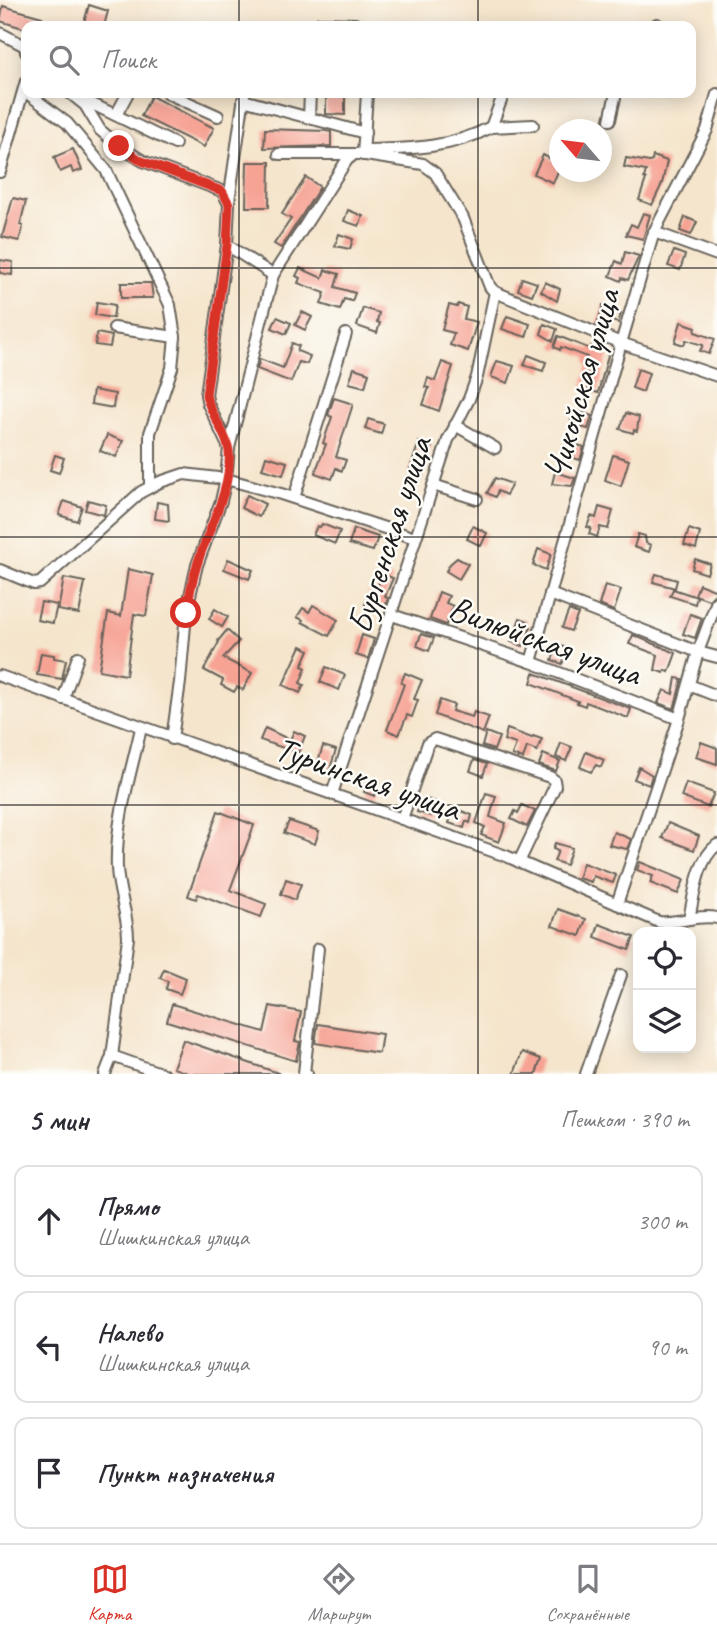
<!DOCTYPE html>
<html lang="ru">
<head>
<meta charset="utf-8">
<style>
  body { margin:0; font-family:Caveat,sans-serif; background:#f7f7f7; color:#2b2b33 }
  .controls { position:absolute; right:21px; bottom:21px; display:grid; overflow:hidden; border-radius:14px; box-shadow:0 4px 18px #0003 }
  .controls button { width:63px; height:63px; display:grid; place-items:center; padding:0; border:0; border-bottom:2px solid #e1e1e2; background:#fff; color:#2b2b33; font:35px sans-serif }
  .compass { position:absolute; left:549px; top:119px; width:63px; height:63px; border-radius:50%; background:#fff; box-shadow:0 4px 18px #0003; rotate:298deg }
  .stop { position:absolute; width:21px; height:21px; margin:-16px; border:5px solid #d93025; border-radius:50%; background:#fff }
  .stop.end { background:#d93025; border-color:#fff; box-shadow:0 2px 7px #0008 }
  .list { margin:0; padding:0; list-style:none }
  h2 { display:flex; justify-content:space-between; align-items:center; height:91px; margin:0; padding:0 28px; font-size:30px }
  h2 small { font-size:23px; font-weight:400; color:#7c7c81 }
  .list li { display:grid; grid-template-columns:46px 1fr auto; gap:21px; align-items:center; box-sizing:border-box; height:112px; margin:0 14px 14px; padding:0 14px; border:2px solid #e1e1e2; border-radius:14px }
  .list b { display:block; font-size:26px; white-space:nowrap }
  .list p { margin:0; font-size:23px; white-space:nowrap; color:#7c7c81 }
  .list em { font-size:23px; font-style:normal; color:#7c7c81 }
  .icon { flex:none; width:38px; height:38px; fill:none; stroke:currentColor; stroke-width:2; stroke-linecap:round; stroke-linejoin:round }
  .map { position:relative; flex:none; width:717px; height:1074px; overflow:hidden }
  .search { position:absolute; background:#fff; box-shadow:0 4px 18px #0003; left:21px; right:21px; top:21px; height:77px; display:flex; align-items:center; gap:18px; box-sizing:border-box; padding:0 24px; border-radius:14px; color:#7c7c81; font-size:26px }
  .sheet { height:469px; background:#fff }
  nav { display:flex; justify-content:space-around; align-items:center; box-sizing:border-box; height:98px; border-top:2px solid #e1e1e2; background:#fff; font-size:19px; color:#7c7c81 }
  nav a { display:grid; justify-items:center; gap:4px }
  nav .on { color:#d93025 }
  .map>svg:first-child { display:block }
</style>
</head>
<body>
<div class="map">
<svg width="717" height="1074" viewBox="0 0 717 1074">
  <rect width="100%" height="100%" fill="#fdfcf7"/>
  <filter id="ink" filterUnits="userSpaceOnUse"><feTurbulence type="fractalNoise" baseFrequency=".0143" numOctaves="2"/><feDisplacementMap in="SourceGraphic" scale="14" xChannelSelector="R" yChannelSelector="G"/><feConvolveMatrix kernelMatrix="1 2 1 2 8 2 1 2 1" color-interpolation-filters="sRGB"/></filter>
  <filter id="wash" filterUnits="userSpaceOnUse"><feTurbulence type="fractalNoise" baseFrequency=".00686" numOctaves="4" result="noise"/><feDisplacementMap in="SourceGraphic" scale="28" xChannelSelector="R" yChannelSelector="G"/><feGaussianBlur stdDeviation="1.57" result="paint"/><feColorMatrix in="noise" values="0 0 0 0 0 0 0 0 0 0 0 0 0 0 0 0 0 1.4 0 .05"/><feComposite in="paint" operator="in"/></filter>
  <g filter="url(#wash)">
    <rect width="100%" height="100%" fill="#f5e5cc"/>
    <g id="blocks">
      <g fill="#f6a394">
        <polygon points="89,5 108,11 104,26 83,26"/>
        <polygon points="3,6 42,17 39,26 26,26 26,29 0,21"/>
        <polygon points="326,93 345,93 345,115 326,114"/>
        <polygon points="151,96 214,128 204,147 141,116"/>
        <polygon points="265,129 326,131 331,132 331,146 264,148"/>
        <polygon points="73,149 82,170 73,173 71,167 60,172 54,157"/>
        <polygon points="543,155 559,163 559,169 553,183 534,174"/>
        <polygon points="653,156 667,161 662,184 652,205 639,200 646,179 644,178 646,171 624,167 626,158 649,162 652,161"/>
        <polygon points="247,162 270,162 269,207 246,207"/>
        <polygon points="306,177 320,187 281,248 274,244 291,219 282,214"/>
        <polygon points="13,198 26,201 20,225 23,226 19,241 2,237"/>
        <polygon points="348,210 363,216 359,226 344,221"/>
        <polygon points="643,213 650,215 643,239 626,235 631,224 637,227"/>
        <polygon points="685,217 697,222 691,235 680,231"/>
        <polygon points="339,234 353,239 350,249 335,246"/>
        <polygon points="674,251 685,255 680,270 668,266"/>
        <polygon points="625,252 639,256 628,280 622,278 621,281 610,276 616,261 622,264"/>
        <polygon points="0,260 13,262 12,275 0,273"/>
        <polygon points="300,268 322,278 325,270 339,274 335,287 355,293 352,301 344,299 340,310 321,304 325,293 298,283 300,278 296,276"/>
        <polygon points="522,278 537,283 532,295 518,290"/>
        <polygon points="545,282 560,289 557,301 541,291"/>
        <polygon points="121,283 151,283 153,298 121,298"/>
        <polygon points="97,302 115,305 113,318 95,315"/>
        <polygon points="458,304 467,307 464,319 477,322 468,351 450,345 454,333 442,330 449,305 457,307"/>
        <polygon points="603,305 610,307 609,310 621,313 618,323 606,319 603,327 597,325"/>
        <polygon points="363,308 379,313 377,322 380,323 377,333 357,326"/>
        <polygon points="302,312 312,317 305,330 295,325"/>
        <polygon points="507,316 530,324 526,337 502,329"/>
        <polygon points="277,317 291,323 286,334 272,328"/>
        <polygon points="681,322 696,327 695,332 715,339 709,354 700,351 703,345 686,340 684,345 675,342"/>
        <polygon points="544,324 557,329 553,341 541,334"/>
        <polygon points="97,333 112,336 110,347 95,345"/>
        <polygon points="558,336 590,349 591,346 609,352 598,393 582,388 588,364 586,363 587,357 561,347 560,350 554,347"/>
        <polygon points="292,343 299,346 297,351 310,356 307,364 299,362 291,382 257,369 260,359 283,368"/>
        <polygon points="528,355 546,362 543,371 524,365"/>
        <polygon points="497,361 514,366 508,383 491,377"/>
        <polygon points="442,362 453,366 439,411 423,405 429,388 425,387 428,378 435,381"/>
        <polygon points="354,368 369,373 365,387 349,383"/>
        <polygon points="638,369 649,373 643,392 632,388"/>
        <polygon points="93,390 115,394 113,408 91,404"/>
        <polygon points="334,398 353,404 336,457 346,460 342,471 336,468 332,479 315,473 326,444 323,443 332,417 328,415"/>
        <polygon points="574,410 592,416 588,429 573,425 574,421 571,420"/>
        <polygon points="626,413 639,417 637,431 634,430 633,433 620,429"/>
        <polygon points="368,419 384,424 381,434 365,429"/>
        <polygon points="107,435 123,441 116,457 100,451"/>
        <polygon points="419,442 432,446 422,477 409,472"/>
        <polygon points="567,442 584,447 580,460 564,455"/>
        <polygon points="55,455 64,458 59,473 50,470"/>
        <polygon points="613,455 629,460 621,486 605,480"/>
        <polygon points="266,456 287,462 283,475 262,469"/>
        <polygon points="555,472 575,478 572,486 552,484"/>
        <polygon points="495,478 512,484 506,495 498,491 495,497 487,493"/>
        <polygon points="247,495 265,504 259,517 241,508"/>
        <polygon points="88,500 106,505 104,515 85,510"/>
        <polygon points="64,501 82,507 77,521 59,515"/>
        <polygon points="157,502 168,504 169,521 155,519"/>
        <polygon points="599,507 613,511 608,529 600,527 597,537 589,534 591,528 587,527 591,516 596,518"/>
        <polygon points="322,524 340,531 335,544 313,535 317,526 320,527"/>
        <polygon points="473,526 487,533 481,546 467,539"/>
        <polygon points="354,529 378,537 373,551 349,544"/>
        <polygon points="689,529 700,533 696,549 684,545"/>
        <polygon points="638,534 645,536 646,543 651,545 649,552 634,547"/>
        <polygon points="538,549 551,554 546,570 533,565"/>
        <polygon points="457,558 468,564 459,579 446,571 450,564"/>
        <polygon points="228,559 253,570 249,579 224,569"/>
        <polygon points="695,559 710,564 707,574 692,569"/>
        <polygon points="128,569 153,575 146,616 134,614 126,675 99,670 108,613 121,616"/>
        <polygon points="382,574 393,578 385,597 388,598 385,607 381,606 379,612 364,608 369,592 375,594"/>
        <polygon points="656,574 677,580 675,588 653,582"/>
        <polygon points="64,578 85,582 79,614 58,610"/>
        <polygon points="699,584 717,591 716,593 709,600 695,595"/>
        <polygon points="605,585 621,590 614,611 599,605"/>
        <polygon points="673,589 697,597 695,604 670,596"/>
        <polygon points="439,592 449,596 446,603 453,606 446,625 430,619"/>
        <polygon points="41,602 57,605 53,623 37,620"/>
        <polygon points="313,605 338,620 329,636 302,622 303,620 297,617 303,608 309,612"/>
        <polygon points="215,609 228,617 222,627 209,619"/>
        <polygon points="569,610 578,614 571,631 562,628"/>
        <polygon points="690,614 702,618 695,638 683,634"/>
        <polygon points="520,618 528,621 526,625 531,627 523,646 511,642"/>
        <polygon points="227,630 239,641 223,658 252,673 243,690 237,687 234,692 221,685 223,680 204,670 219,642 218,641"/>
        <polygon points="421,634 434,638 429,651 417,646"/>
        <polygon points="362,635 374,639 368,659 356,655"/>
        <polygon points="633,635 676,653 669,672 665,670 664,673 655,670 658,655 629,644"/>
        <polygon points="558,645 569,649 562,664 552,660"/>
        <polygon points="301,646 309,650 302,666 306,668 300,683 304,685 300,693 283,685"/>
        <polygon points="41,653 54,655 54,658 66,660 62,679 37,675"/>
        <polygon points="326,667 345,675 339,690 320,682"/>
        <polygon points="405,673 422,680 414,699 418,700 412,717 407,715 399,735 387,730 404,684 401,683"/>
        <polygon points="534,673 631,709 628,718 586,702 585,706 577,703 578,701 531,683"/>
        <polygon points="676,678 682,679 674,709 658,703 664,690 673,694"/>
        <polygon points="440,700 454,705 452,711 472,717 474,712 489,717 483,733 435,715"/>
        <polygon points="265,728 290,740 294,731 305,736 298,753 260,740"/>
        <polygon points="507,729 532,738 533,736 542,739 537,751 527,747 523,759 512,755 516,744 504,740"/>
        <polygon points="486,732 499,737 494,750 482,746"/>
        <polygon points="701,742 717,748 717,764 696,757"/>
        <polygon points="561,743 572,747 566,761 556,757"/>
        <polygon points="323,746 336,750 329,772 316,768"/>
        <polygon points="586,752 604,760 601,767 596,765 591,772 580,767"/>
        <polygon points="543,754 560,761 556,771 539,765"/>
        <polygon points="474,760 487,764 483,776 470,771"/>
        <polygon points="639,767 652,775 649,785 634,779"/>
        <polygon points="369,779 379,783 374,796 364,792"/>
        <polygon points="686,783 714,793 708,807 681,797"/>
        <polygon points="486,793 496,796 490,817 506,823 499,842 481,835 485,827 476,823"/>
        <polygon points="426,799 436,802 431,816 417,812 421,802 425,804"/>
        <polygon points="522,805 535,811 527,827 511,819 515,811 518,813"/>
        <polygon points="459,810 472,815 470,823 466,821 464,828 449,823 452,813 457,815"/>
        <polygon points="218,811 254,825 230,890 266,904 261,917 198,894 196,899 188,896"/>
        <polygon points="289,821 319,831 315,844 284,833"/>
        <polygon points="668,823 699,836 694,850 662,838"/>
        <polygon points="614,832 631,839 627,849 609,845"/>
        <polygon points="555,843 572,848 566,865 554,861 558,851 553,849"/>
        <polygon points="640,862 684,880 678,894 650,883 653,876 637,870"/>
        <polygon points="583,863 616,875 613,883 593,876 591,882 578,878"/>
        <polygon points="286,879 301,884 295,900 281,894"/>
        <polygon points="558,909 586,919 580,936 552,926"/>
        <polygon points="599,924 634,937 629,950 595,937"/>
        <polygon points="164,969 186,978 180,994 166,989 168,981 160,978"/>
        <polygon points="172,1004 264,1032 270,1006 301,1012 295,1041 300,1042 296,1061 167,1021"/>
        <polygon points="318,1024 382,1034 379,1053 315,1043"/>
        <polygon points="183,1040 278,1073 277,1074 190,1074 173,1068"/>
        <polygon points="522,1052 541,1059 536,1074 514,1074"/>
      </g>
    </g>
  </g>
  <g filter="url(#ink)">
    <use href="#blocks" fill-opacity="0" stroke="#68625a" stroke-width="2"/>
    <g fill="none" stroke-linecap="round" stroke-linejoin="round">
      <g stroke="#68625a" stroke-width="14">
        <g id="minor">
          <polyline points="318,26 320,23 355,24 358,26"/>
          <polyline points="656,26 657,24"/>
          <polyline points="0,33 25,46 26,52"/>
          <polyline points="27,93 67,123 106,170 170,305 175,337 172,368 150,433 150,487"/>
          <polyline points="70,93 85,105 100,130 119,146 143,161 222,191 229,204 227,245 206,395 208,404 229,448"/>
          <polyline points="167,93 218,116"/>
          <polyline points="82,99 175,144"/>
          <polyline points="243,100 365,133"/>
          <polyline points="116,115 128,93"/>
          <polyline points="309,117 310,93"/>
          <polyline points="610,120 616,93"/>
          <polyline points="491,127 533,125"/>
          <path d="M367,150c42,-1 86,-2 124,-23l13,-34"/>
          <polyline points="279,154 359,154 423,164 435,173 463,218 490,287 495,292 621,343 717,376"/>
          <polyline points="363,155 367,93"/>
          <polyline points="0,172 26,81"/>
          <polyline points="229,201 244,96"/>
          <polyline points="654,232 717,255"/>
          <polyline points="227,245 273,275"/>
          <polyline points="114,328 175,337"/>
          <polyline points="455,425 495,448"/>
          <polyline points="433,485 477,499"/>
          <polyline points="294,498 346,334"/>
          <polyline points="0,570 34,584 40,583 141,492 160,482 184,474 226,479 281,494 415,538"/>
          <polyline points="550,594 698,652 717,657"/>
          <polyline points="392,615 531,662 679,719"/>
          <polyline points="531,662 621,343 654,232 707,130 717,94"/>
          <path d="M0,676l506,180 153,66c20,2 38,-8 58,-4"/>
          <polyline points="689,685 717,696"/>
          <polyline points="63,699 78,657"/>
          <polyline points="172,739 180,682 186,613 197,565 221,501 226,479 229,448 273,275 347,160 353,155"/>
          <polyline points="332,794 448,440 469,399 477,377 495,292"/>
          <polyline points="402,819 428,743 435,739 550,777 554,780 555,786 519,862"/>
          <polyline points="617,904 679,719 698,652 717,601"/>
          <path d="M689,919c5,-23 8,-59 28,-74"/>
          <polyline points="112,1056 163,1074"/>
          <path d="M105,1074l7,-18 16,-118c0,-24 -10,-46 -11,-70 -2,-46 14,-95 24,-140"/>
          <polyline points="307,1074 304,1073 318,949"/>
          <polyline points="586,1074 621,975"/>
        </g>
      </g>
      <use href="#minor" stroke="#fff" stroke-width="10"/>
    </g>
  </g>
  <g fill="none" stroke-linecap="round" stroke-linejoin="round" filter="url(#ink)">
    <path stroke="#d93025" stroke-width="9" d="M119,146l23,15 80,30 7,13 -2,41 -21,150c4,19 21,39 23,56 3,40 -21,77 -32,114 -5,16 -8,32 -11,48"/>
  </g>
  <path fill="none" stroke="#1c1c1c" stroke-width="2" stroke-opacity="0.55" d="M239,0v26M478,0v26M239,93v981M478,93v981M0,268h717M0,537h717M0,805h717"/>
  <g text-anchor="middle" stroke-width="5" stroke-linejoin="round" paint-order="stroke">
    <g font-size="35" fill="#1c1c1c" stroke="#fdfcf7">
      <text transform="translate(581 384) rotate(-74)" y="12">Чикойская улица</text>
      <text transform="translate(389 535) rotate(-72)" y="12">Бургенская улица</text>
      <text transform="translate(545 640) rotate(20)" y="12">Вилюйская улица</text>
      <text transform="translate(368 778) rotate(19)" y="12">Туринская улица</text>
    </g>
  </g>
</svg>
<div class="controls">
<button><svg class="icon" aria-label="locate" viewBox="0 0 24 24"><circle cx="12" cy="12" r="6"/><path d="M12 2v4M12 18v4M2 12h4M18 12h4"/></svg></button>
<button><svg class="icon" aria-label="layers" viewBox="0 0 24 24"><path d="M12 4l9 5-9 5-9-5zM3 14l9 5 9-5"/></svg></button>
</div>
<svg class="compass" viewBox="-18 -18 36 36"><path d="M0-13l5 13h-10z" fill="#e53935"/><path d="M0 13l5-13h-10z" fill="#7c7c81"/></svg>
<div class="stop" style="left:186px;top:613px"></div>
<div class="stop end" style="left:119px;top:146px"></div>
<div class="search"><svg class="icon" aria-label="search" viewBox="0 0 24 24"><circle cx="10" cy="10" r="6"/><path d="M15 15l6 6"/></svg>Поиск</div>
</div>
<section class="sheet">
<h2>5 мин<small>Пешком · 390 m</small></h2>
<ul class="list">
<li><svg class="icon" aria-label="ahead" viewBox="0 0 24 24"><path d="M12 20V5M6 11l6-6 6 6"/></svg><div><b>Прямо</b><p>Шишкинская улица</p></div><em>300 m</em></li>
<li><svg class="icon" aria-label="left" viewBox="0 0 24 24"><path d="M17 20v-9H6M10 6l-5 5 5 5"/></svg><div><b>Налево</b><p>Шишкинская улица</p></div><em>90 m</em></li>
<li><svg class="icon" aria-label="arrive" viewBox="0 0 24 24"><path d="M6 21V4h12l-3 4 3 4H6"/></svg><div><b>Пункт назначения</b></div></li>
</ul>
</section>
<nav>
<a class="on"><svg class="icon" aria-label="map" viewBox="0 0 24 24"><path d="M3 6l6-2 6 2 6-2v14l-6 2-6-2-6 2zM9 4v14M15 6v14"/></svg>Карта</a>
<a><svg class="icon" aria-label="directions" viewBox="0 0 24 24"><path d="M12 3l9 9-9 9-9-9zM9 14v-3h6M13 9l2 2-2 2"/></svg>Маршрут</a>
<a><svg class="icon" aria-label="saved" viewBox="0 0 24 24"><path d="M7 4h10v16l-5-4-5 4z"/></svg>Сохранённые</a>
</nav>
</body>
</html>
